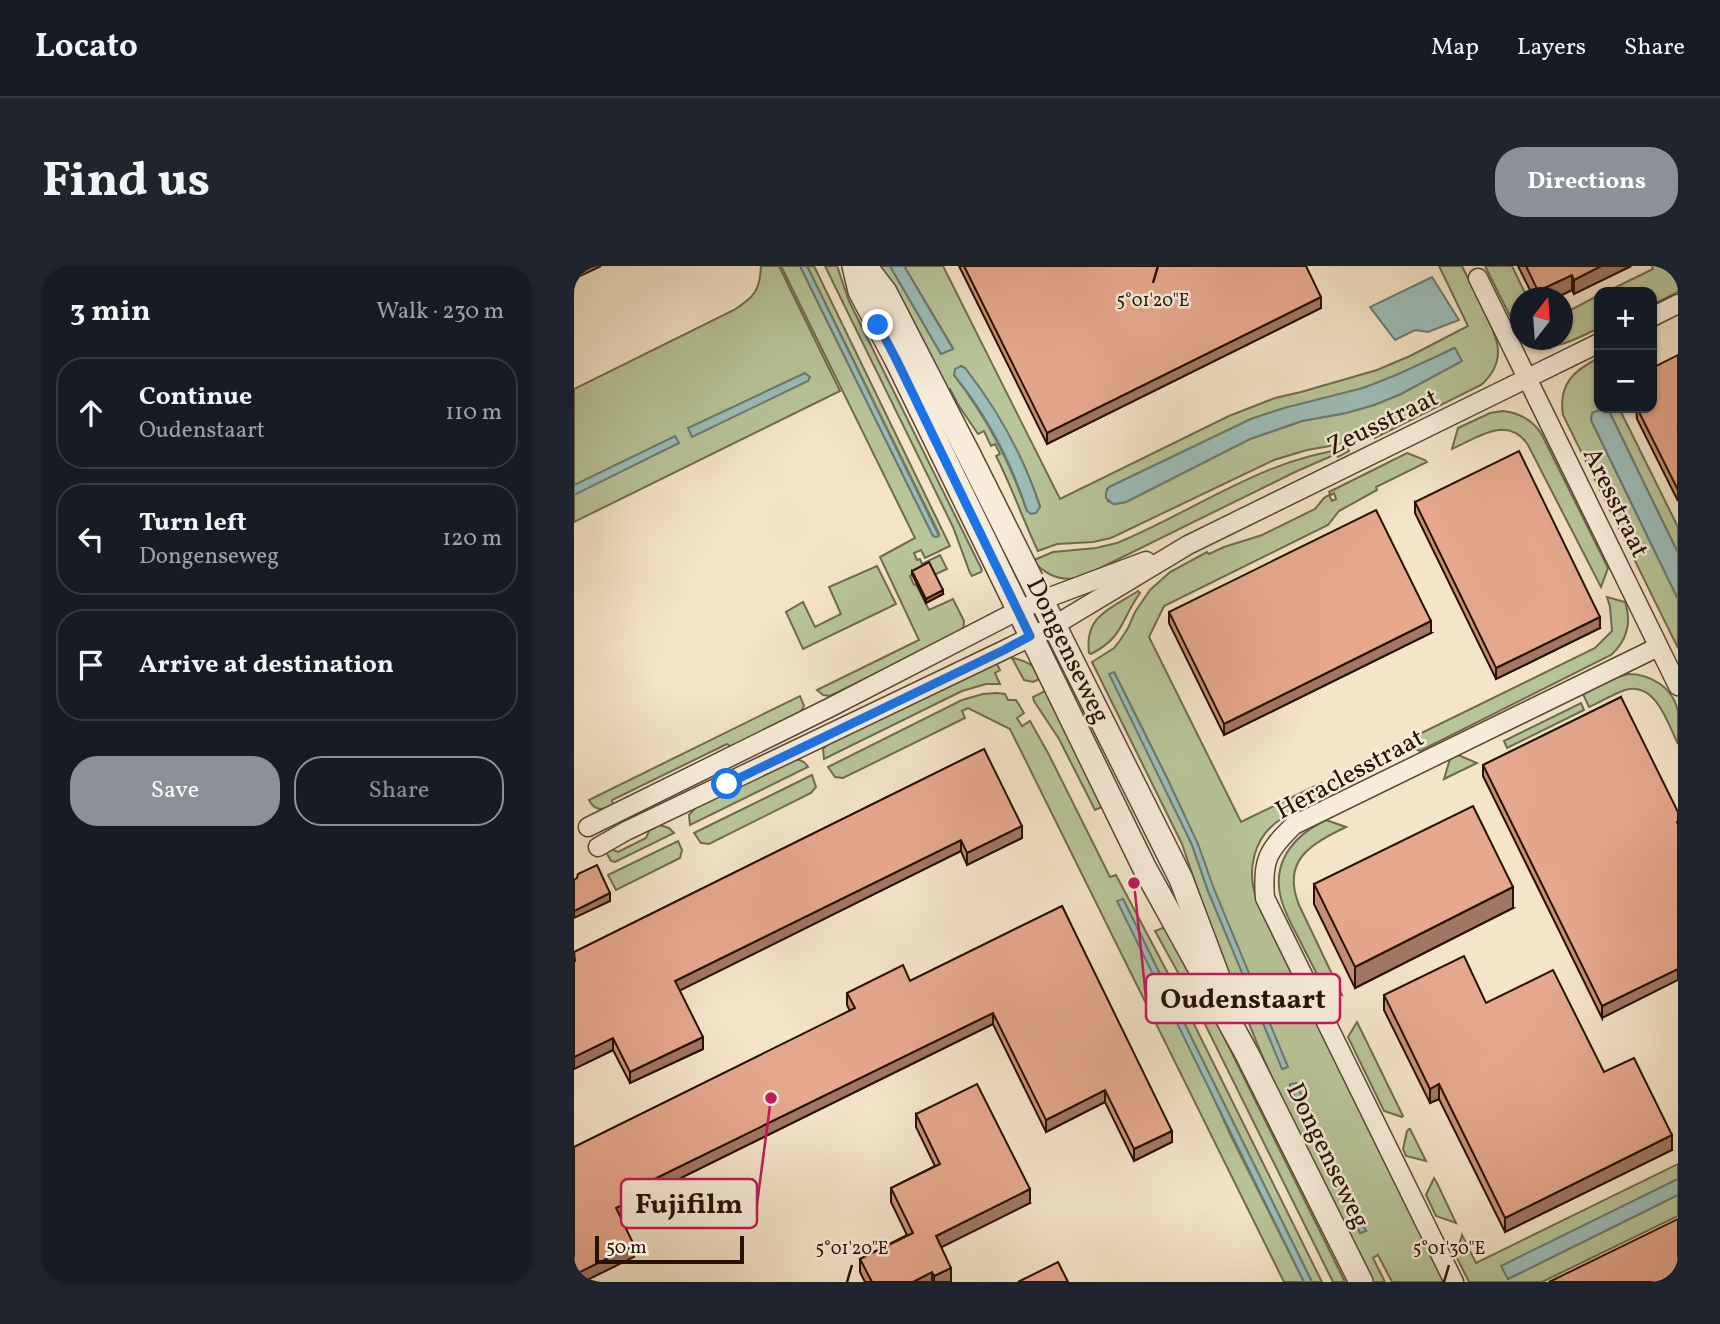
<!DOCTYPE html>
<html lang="en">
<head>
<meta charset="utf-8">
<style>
  body { margin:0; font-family:Vollkorn,serif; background:#20242c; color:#f1f3f6 }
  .controls { position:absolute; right:21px; top:21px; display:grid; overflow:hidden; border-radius:14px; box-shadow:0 2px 5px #0004 }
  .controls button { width:63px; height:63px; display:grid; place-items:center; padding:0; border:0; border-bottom:2px solid #363941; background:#171b24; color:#f1f3f6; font:35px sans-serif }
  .compass { position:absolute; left:936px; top:21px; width:63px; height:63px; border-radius:50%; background:#171b24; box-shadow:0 2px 5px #0004; rotate:17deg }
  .scale { position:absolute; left:21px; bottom:18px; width:149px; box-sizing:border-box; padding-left:7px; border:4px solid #271103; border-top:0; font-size:19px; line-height:24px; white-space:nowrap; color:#271103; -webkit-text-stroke:5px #f8eddb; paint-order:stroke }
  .stop { position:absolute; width:21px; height:21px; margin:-16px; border:5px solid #1a73e8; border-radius:50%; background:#fff }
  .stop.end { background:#1a73e8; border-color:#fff; box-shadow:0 2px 7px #0008 }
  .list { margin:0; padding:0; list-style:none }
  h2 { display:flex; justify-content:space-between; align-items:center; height:91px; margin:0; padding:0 28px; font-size:30px }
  h2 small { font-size:23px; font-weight:400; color:#9ea1a6 }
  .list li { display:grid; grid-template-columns:46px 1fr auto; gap:21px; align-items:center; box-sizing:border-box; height:112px; margin:0 14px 14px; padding:0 14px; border:2px solid #363941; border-radius:28px }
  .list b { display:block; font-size:26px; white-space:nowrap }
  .list p { margin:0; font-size:23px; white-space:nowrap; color:#9ea1a6 }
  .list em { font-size:23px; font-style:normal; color:#9ea1a6 }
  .actions { display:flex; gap:14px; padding:21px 28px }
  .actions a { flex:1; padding:16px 0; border:2px solid #8c9099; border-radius:28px; text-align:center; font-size:24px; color:#8c9099 }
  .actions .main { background:#8c9099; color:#fff }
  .icon { flex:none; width:38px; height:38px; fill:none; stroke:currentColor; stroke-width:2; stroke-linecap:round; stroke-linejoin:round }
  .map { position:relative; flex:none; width:1104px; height:1016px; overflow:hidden; border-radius:28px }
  header { display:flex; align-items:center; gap:42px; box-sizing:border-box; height:98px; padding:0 35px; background:#171b24; border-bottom:2px solid #363941 }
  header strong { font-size:33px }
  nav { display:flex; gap:38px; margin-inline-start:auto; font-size:24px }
  .intro { display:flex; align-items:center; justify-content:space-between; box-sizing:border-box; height:168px; padding:0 42px }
  h1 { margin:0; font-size:49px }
  .button { padding:18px 32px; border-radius:28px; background:#8c9099; color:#fff; font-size:24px; font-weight:700 }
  main { display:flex; gap:42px; padding:0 42px }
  aside { flex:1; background:#171b24; border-radius:28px; box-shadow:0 2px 5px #0004 }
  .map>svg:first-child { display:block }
</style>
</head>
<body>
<header>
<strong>Locato</strong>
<nav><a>Map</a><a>Layers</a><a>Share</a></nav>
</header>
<div class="intro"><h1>Find us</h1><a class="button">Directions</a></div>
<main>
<aside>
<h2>3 min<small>Walk · 230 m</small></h2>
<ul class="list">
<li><svg class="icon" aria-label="ahead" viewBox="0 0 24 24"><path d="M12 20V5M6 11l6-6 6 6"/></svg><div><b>Continue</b><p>Oudenstaart</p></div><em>110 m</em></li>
<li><svg class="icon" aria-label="left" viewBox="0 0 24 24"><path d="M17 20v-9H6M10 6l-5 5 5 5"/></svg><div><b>Turn left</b><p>Dongenseweg</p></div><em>120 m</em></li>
<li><svg class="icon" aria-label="arrive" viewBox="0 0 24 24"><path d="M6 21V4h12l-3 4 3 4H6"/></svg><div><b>Arrive at destination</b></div></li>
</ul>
<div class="actions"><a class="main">Save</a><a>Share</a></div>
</aside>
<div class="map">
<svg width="1104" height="1016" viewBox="0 0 1104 1016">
  <rect width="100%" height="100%" fill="#f4e4c8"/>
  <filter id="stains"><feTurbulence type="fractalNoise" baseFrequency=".00286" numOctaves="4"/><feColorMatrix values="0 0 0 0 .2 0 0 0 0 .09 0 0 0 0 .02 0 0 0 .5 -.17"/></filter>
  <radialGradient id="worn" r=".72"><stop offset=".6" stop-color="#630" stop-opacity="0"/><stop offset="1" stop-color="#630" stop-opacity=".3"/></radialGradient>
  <g fill="#b8c599" stroke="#706b4e" stroke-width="2" fill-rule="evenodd">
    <path d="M187,0h18l61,125 -266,131v-133l160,-79c20,-13 26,-19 27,-44z"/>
    <polygon points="207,0 226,0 359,270 362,271 364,270 365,268 233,0 240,0 376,280 351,292 347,284 340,287 343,294 346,293 348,298 366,289 373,303 360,309 355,300 336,310 340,319 342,318 355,344 379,333 390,355 389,365 256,430 249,429 243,424 345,374 306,291 341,272"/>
    <polygon points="251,0 263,0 275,35 408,304 407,306 398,310 396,307 379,261"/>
    <path d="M300,0h16l51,88 12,-6 -49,-82h39l117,233 169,-83 46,-18 26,-6 76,-22 33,-14 58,-30 -29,-60h23c7,15 15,30 22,45 14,27 24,50 -3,74l-106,53 -1,-2 -15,5 -52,9 -33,10 -163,78 -18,4 -36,2 -19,7c-15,-31 -26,-64 -42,-95l4,-2 -5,-10 -4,2 -7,-15 -6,3 -19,-28 -9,-17 -3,1zM880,82l7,13 -60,33 -27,11 -28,8 -44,8 -52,18 -124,63 -10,2 -8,-3 -1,-12 2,-2 142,-68c36,-13 73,-19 109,-30 33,-10 63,-26 94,-41zM387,100l4,2c33,43 58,87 75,138l-13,5c-19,-53 -39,-91 -73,-136z"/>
    <polygon points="911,0 938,0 953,31 946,32 946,66 939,56"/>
    <polygon points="1078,0 1104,0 1104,26 1078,39 1078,26 1032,26 1079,3"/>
    <path d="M1025,29v33c-25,11 -42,25 -69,12h32l1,-26z"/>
    <path d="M1025,92v50h3l-2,1v1l-8,3 -1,7 87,179v49l-115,-233c-5,-31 11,-45 36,-57z"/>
    <polygon points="1032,142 1045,142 1104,261 1104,287 1035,145"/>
    <path d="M929,145c17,2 30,9 39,24l66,133 -7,19 -73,-142c-20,-31 -51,-7 -76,4l6,-21 32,-15z"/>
    <path d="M774,183l1,2 -11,6 -2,-3 -41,18 -213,105c-19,5 -35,-1 -48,-15v-2l19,-8 43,-4 21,-5c76,-31 147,-85 231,-94z"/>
    <path d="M833,187l18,7 2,2 -51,25 1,3 -38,21 -11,14 -164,81 -15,31 92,185 80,-39 -5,19c-12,6 -24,11 -35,17 -28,18 -35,52 -24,82l188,381h-53l-14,-27 -5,3 12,24h-16l-82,-171 -26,-58 -47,-115 -32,-94 -90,-182 22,-14 5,-6 9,-14 7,-16 15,-22 20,-18 37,-20 2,2 15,-7 38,-12 53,-26 9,-11 5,-3 3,6 4,-2 -2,-6 -3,2 -2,-3zM540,406l54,108 119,287 -4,2 -75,-178 -16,-46zM722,817l32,72 38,76 -6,2 -52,-105z"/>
    <polygon points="303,300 322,338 229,383 212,346 229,336 241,361 267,348 255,321"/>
    <path d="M564,325l2,2c-20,28 -16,44 -49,61l-2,-1c-5,-38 23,-45 49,-62z"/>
    <path d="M1033,331l18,5c7,20 2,39 -14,53l-191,96 -19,-8 194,-95 17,-17 -2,-24z"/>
    <path d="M438,392c14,2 23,8 32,19l-11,5 -9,-2z"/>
    <polygon points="421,394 426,404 421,407 426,418 412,418 388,425 250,493 249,483 256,475"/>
    <path d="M1054,408c22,0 45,13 50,37 0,10 0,23 0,33 -10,-20 -22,-63 -53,-54 -12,4 -24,12 -36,17l-6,-13 32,-16z"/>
    <polygon points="477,422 530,540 521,544 485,473 460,435 459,431"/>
    <polygon points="423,427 431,428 434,434 442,434 450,447 443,452 448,460 456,455 474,487 536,611 542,609 607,732 748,1016 738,1016 549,633 657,870 730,1016 710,1016 436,463 394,442 388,445 391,452 269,512 261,511 254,501 388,434 409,428"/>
    <path d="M226,430l4,10 -4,7 -69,34 -4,-3 -115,56 1,5c-10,5 -18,7 -24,-5z"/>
    <polygon points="1007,437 1010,444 933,482 930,475"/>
    <polygon points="884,489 903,497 870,513 876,493"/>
    <polygon points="223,493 230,496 234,501 116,559 115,549 122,541 216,494"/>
    <polygon points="238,509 242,521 237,527 135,578 127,577 120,567"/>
    <path d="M752,554l20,7c-35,17 -65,33 -47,78l43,90 -17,-5c-9,-18 -18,-35 -27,-53 -6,-11 -12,-23 -16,-35 -12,-39 11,-66 44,-82z"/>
    <polygon points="85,559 95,562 100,567 41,596 37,595 32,586 37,583 44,586 72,572 75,565"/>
    <polygon points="104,575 108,584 106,592 42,624 34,609"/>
    <polygon points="591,661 597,664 771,1016 759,1016 617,730 581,665"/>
    <polygon points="783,756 829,850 828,851 810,845 774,771"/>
    <polygon points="835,863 836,863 852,895 832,890 829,883 833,865"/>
    <polygon points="1104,898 1104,913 928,1000 934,1013 1104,929 1104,950 968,1016 895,1016 882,990 888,969 902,997"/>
    <polygon points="860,912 863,917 882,957 862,950 852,929"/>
  </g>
  <g fill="#9cbeb9" stroke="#6d7970" stroke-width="2">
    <polygon points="226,0 233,0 365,270 362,271 359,270"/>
    <polygon points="316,0 330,0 379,83 367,88"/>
    <polygon points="858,11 885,54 854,66 841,64 821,74 796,41"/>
    <polygon points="881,82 888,95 827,128 800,139 772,147 728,155 676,173 552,236 539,238 532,232 532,226 535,221 677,153 710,142 789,122 822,109"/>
    <path d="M387,100l4,2c33,42 58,87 75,139l-4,6 -5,1 -4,-3c-16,-50 -40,-95 -73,-136l1,-6z"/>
    <polygon points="231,107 236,111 234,115 118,171 114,162"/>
    <polygon points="1027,142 1032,142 1035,145 1104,287 1104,333 1017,154 1018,147 1026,144"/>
    <polygon points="101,170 105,177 0,229 0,219"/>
    <polygon points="540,406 594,514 624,578 640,623 714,801 708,803 634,625 618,579 535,408"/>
    <polygon points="549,633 738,1016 730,1016 543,635"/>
    <polygon points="722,817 754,889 792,965 786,967 716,821 716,818"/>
    <polygon points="1104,913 1104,929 934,1013 927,1000"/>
  </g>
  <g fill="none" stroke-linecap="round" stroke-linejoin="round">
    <g stroke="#5a4634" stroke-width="21">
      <g id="minor">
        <polyline points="904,12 1104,420"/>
        <polyline points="1078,51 1104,38"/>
        <polyline points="14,561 255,442 445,344 468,334 572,295"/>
        <polyline points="24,581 52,565 430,384 481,359 614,279 1025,77"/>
        <path d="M880,1016l-189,-384c-3,-37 2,-47 29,-73l364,-178"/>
      </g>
    </g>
    <g stroke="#5a4634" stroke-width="26">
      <g id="tertiary">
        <polyline points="280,0 286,25 322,93 570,601 673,788 787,1016"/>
        <polyline points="291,0 311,26 394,187 607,613 644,711"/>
      </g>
    </g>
    <use href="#minor" stroke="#f8eddb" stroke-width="18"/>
    <use href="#tertiary" stroke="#f8eddb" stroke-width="23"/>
  </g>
  <g fill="#c69079" stroke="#271103" stroke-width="2">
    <polygon points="385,0 732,0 747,42 473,178"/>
    <polygon points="944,0 1057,0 1000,28 998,24 982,32 960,32"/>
    <polygon points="1104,89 1104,235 1063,153 1062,142 1078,142"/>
    <polygon points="841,236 1026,362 922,413 841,247"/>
    <polygon points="338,305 369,328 352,337 338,308"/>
    <polygon points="595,346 857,367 650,469 595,357"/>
    <polygon points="1047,431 1028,752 909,510 909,499"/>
    <polygon points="410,483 448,572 393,599 387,585 105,724 129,783 56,817 39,784 0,803 0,686"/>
    <polygon points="740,618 939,642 781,722 740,638"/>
    <polygon points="488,640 598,876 560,895 531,836 472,866 419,758 66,932 66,942 47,952 60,991 0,881 276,745 273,739 273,727 336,715"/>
    <polygon points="810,729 912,737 1030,806 1098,884 931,966 865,833 856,837 810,744"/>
    <polygon points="342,848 456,937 367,981 377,1016 291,1016 286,1006 286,993 333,969 317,936 317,922 361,900 342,861"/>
  </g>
  <g fill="#a17663" stroke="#271103" stroke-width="2">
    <polygon points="4,0 27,0 0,13 0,2"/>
    <polygon points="1027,0 1057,0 1000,28 1000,14"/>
    <polygon points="998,9 998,24 982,32 964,32 964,25"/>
    <polygon points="747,31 747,42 473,178 473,167"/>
    <polygon points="369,324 369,328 352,337 352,333"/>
    <polygon points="1026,351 1026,362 922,413 922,402"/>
    <polygon points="857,355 857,367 650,469 650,458"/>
    <polygon points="448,560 448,572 393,599 393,587"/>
    <polygon points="387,574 387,585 101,727 101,715"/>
    <polygon points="939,621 939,642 781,722 781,701"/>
    <polygon points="36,627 36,635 0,652 0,645"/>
    <polygon points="1104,703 1104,714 1028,752 1028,740"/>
    <polygon points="419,747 419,758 66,932 66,942 42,954 42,942 62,922"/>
    <polygon points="129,771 129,783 56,817 56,806"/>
    <polygon points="39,772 39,784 0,803 0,791"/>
    <polygon points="865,818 865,833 856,837 856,823"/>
    <polygon points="531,824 531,836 472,866 472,854"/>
    <polygon points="598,865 598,876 560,895 560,883"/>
    <polygon points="1098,869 1098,884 931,966 931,952"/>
    <polygon points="456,923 456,937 362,984 362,970"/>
    <polygon points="60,979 60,991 9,1016 0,1016 0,1009"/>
    <polygon points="377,1002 377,1016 360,1016 360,1010"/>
    <polygon points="358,1006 358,1016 339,1016"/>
  </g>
  <g fill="#e6a88d" stroke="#271103" stroke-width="2">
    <polygon points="390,0 732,0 747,31 473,167"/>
    <polygon points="952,0 1027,0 1000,14 998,9 964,25"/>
    <polygon points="1104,89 1104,224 1063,142 1078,142 1078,102"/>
    <polygon points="945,185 1026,351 922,402 841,236"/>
    <polygon points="802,244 857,355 650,458 595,346"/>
    <polygon points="355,296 369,324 352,333 338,305"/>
    <polygon points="1047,431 1104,546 1104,555 1103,556 1104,559 1104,703 1028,740 909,499"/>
    <polygon points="410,483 448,560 393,587 387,574 101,715 129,771 56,806 39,772 0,791 0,696 1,695 0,686"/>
    <polygon points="899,540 939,621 781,701 740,618"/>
    <polygon points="23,599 36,627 0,645 0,614 3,612 4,608"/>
    <polygon points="488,640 598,865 560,883 531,824 472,854 419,747 62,922 66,930 42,942 60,979 0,1009 0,881 281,742 273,727 329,699 336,715"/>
    <polygon points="890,690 912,737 979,704 1030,806 1060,792 1098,869 931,952 865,818 856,823 810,729"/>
    <polygon points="403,818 456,923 362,970 377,1002 360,1010 358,1006 339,1016 298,1016 286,993 339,967 317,922 366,898 342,848"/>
    <polygon points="1104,953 1104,1016 975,1016"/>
    <polygon points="484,996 494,1016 444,1016"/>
  </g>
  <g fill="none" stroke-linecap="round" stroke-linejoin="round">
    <polyline stroke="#1a73e8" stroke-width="9" points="153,518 430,384 456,370 322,93 304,59"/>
  </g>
  <path fill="none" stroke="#271103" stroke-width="2.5" d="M579,17l5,-17M273,1016l5,-17M870,1016l5,-17"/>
  <g text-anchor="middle" stroke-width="5" stroke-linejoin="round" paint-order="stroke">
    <g font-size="26" fill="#271103" stroke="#f8eddb">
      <text transform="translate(808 155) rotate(-26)" y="9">Zeusstraat</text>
      <text transform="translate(1043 236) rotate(64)" y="9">Aresstraat</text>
      <text transform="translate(495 384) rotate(64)" y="9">Dongenseweg</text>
      <text transform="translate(775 507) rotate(-28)" y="9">Heraclesstraat</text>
      <text transform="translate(755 889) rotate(64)" y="9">Dongenseweg</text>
    </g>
  </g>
  <g font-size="18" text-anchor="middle" fill="#271103" stroke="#f8eddb" stroke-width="5" stroke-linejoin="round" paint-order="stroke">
    <text x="579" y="40">5°01'20"E</text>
    <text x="278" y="988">5°01'20"E</text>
    <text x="875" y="988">5°01'30"E</text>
  </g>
  <path fill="none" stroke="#c2185b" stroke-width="2.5" d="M560 617L572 732M197 832L183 938"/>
  <g fill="#c2185b" stroke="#f8eddb" stroke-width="2.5">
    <circle cx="560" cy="617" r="7"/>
    <circle cx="197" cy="832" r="7"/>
  </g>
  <g fill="#f8eddb" stroke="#c2185b" stroke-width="2.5">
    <rect x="572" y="708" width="194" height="49" rx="7"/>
    <rect x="47" y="913" width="136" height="49" rx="7"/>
  </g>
  <g font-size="28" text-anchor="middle" font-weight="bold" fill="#271103">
    <text x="669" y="742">Oudenstaart</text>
    <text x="115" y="947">Fujifilm</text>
  </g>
  <rect width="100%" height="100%" filter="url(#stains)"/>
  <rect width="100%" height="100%" fill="url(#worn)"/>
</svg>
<div class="controls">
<button>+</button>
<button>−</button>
</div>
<svg class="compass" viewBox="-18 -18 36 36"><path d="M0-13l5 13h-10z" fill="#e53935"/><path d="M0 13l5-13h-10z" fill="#9ea1a6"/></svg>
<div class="scale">50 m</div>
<div class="stop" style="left:153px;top:518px"></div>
<div class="stop end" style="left:304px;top:59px"></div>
</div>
</main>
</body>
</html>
